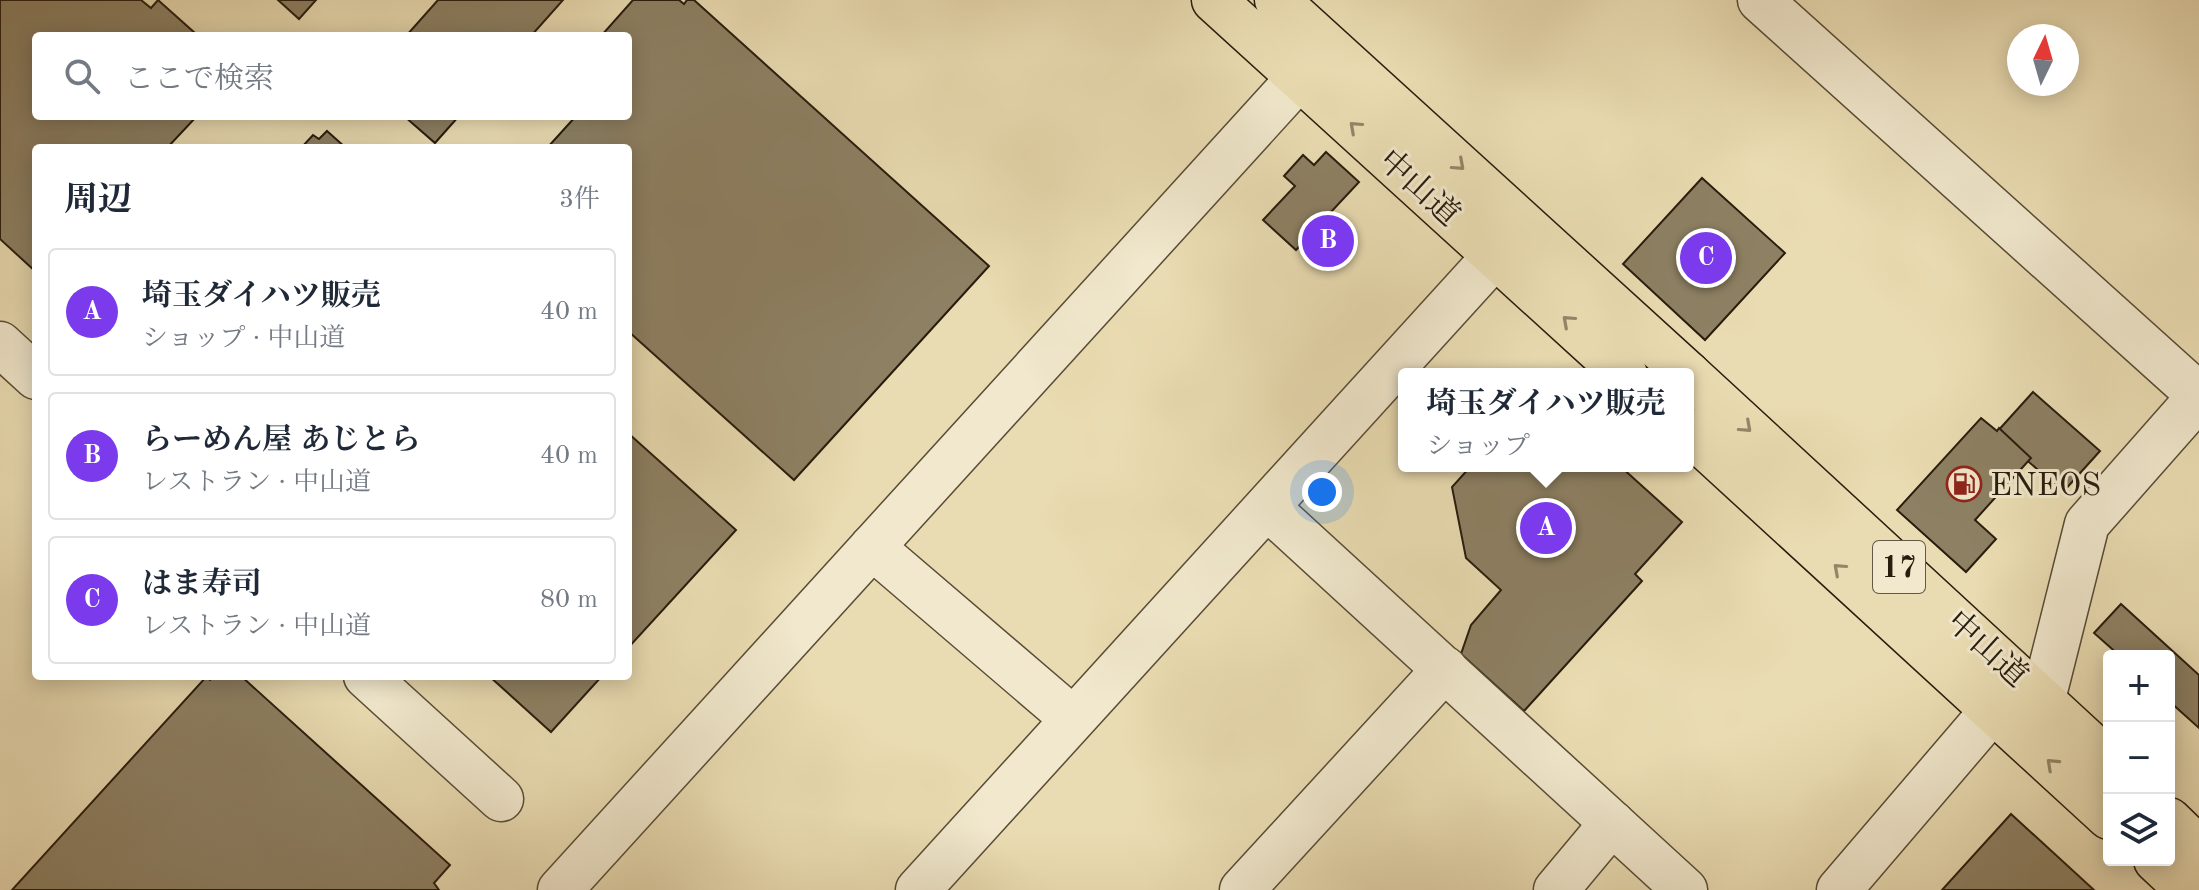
<!DOCTYPE html>
<html lang="ja">
<head>
<meta charset="utf-8">
<style>
  body { margin:0; font-family:"Old Standard TT","Noto Serif JP",serif; background:#f6f6f7; color:#1f2937 }
  .controls { position:absolute; right:24px; bottom:24px; display:grid; overflow:hidden; border-radius:8px; box-shadow:0 4px 20px #0003 }
  .controls button { width:72px; height:72px; display:grid; place-items:center; padding:0; border:0; border-bottom:2px solid #e0e1e3; background:#fff; color:#1f2937; font:40px sans-serif }
  .compass { position:absolute; left:2007px; top:24px; width:72px; height:72px; border-radius:50%; background:#fff; box-shadow:0 4px 20px #0003; rotate:5deg }
  .you { position:absolute; left:1322px; top:492px; width:28px; height:28px; margin:-20px; border:6px solid #fff; border-radius:50%; background:#1a73e8; box-shadow:0 0 0 12px #1a73e833 }
  .badge { display:grid; place-items:center; width:52px; height:52px; border-radius:50%; background:#7c3aed; color:#fff; font-size:26px; font-weight:700 }
  .pin { position:absolute; translate:-50% -50%; border:4px solid #fff; box-shadow:0 2px 8px #0006 }
  .popup { position:absolute; left:1398px; top:368px; width:296px; height:104px; box-sizing:border-box; display:grid; place-content:center; border-radius:8px; background:#fff; filter:drop-shadow(0 2px 6px #0005); font-size:26px; white-space:nowrap; color:#747a83 }
  .popup b { font-size:30px; color:#1f2937 }
  .popup::after { content:''; position:absolute; left:50%; top:100%; margin-left:-16px; border:16px solid transparent; border-top-color:#fff }
  .list { margin:0; padding:0; list-style:none }
  h2 { display:flex; justify-content:space-between; align-items:center; height:104px; margin:0; padding:0 32px; font-size:34px }
  h2 small { font-size:26px; font-weight:400; color:#747a83 }
  .list li { display:grid; grid-template-columns:52px 1fr auto; gap:24px; align-items:center; box-sizing:border-box; height:128px; margin:0 16px 16px; padding:0 16px; border:2px solid #e0e1e3; border-radius:8px }
  .list b { display:block; font-size:30px; white-space:nowrap }
  .list p { margin:0; font-size:26px; white-space:nowrap; color:#747a83 }
  .list em { font-size:26px; font-style:normal; color:#747a83 }
  .icon { flex:none; width:44px; height:44px; fill:none; stroke:currentColor; stroke-width:2; stroke-linecap:round; stroke-linejoin:round }
  .map { position:relative; flex:none; width:2199px; height:890px; overflow:hidden }
  .search { position:absolute; background:#fff; box-shadow:0 4px 20px #0003; left:32px; top:32px; width:600px; height:88px; display:flex; align-items:center; gap:20px; box-sizing:border-box; padding:0 28px; border-radius:8px; color:#747a83; font-size:30px }
  .panel { position:absolute; background:#fff; box-shadow:0 4px 20px #0003; left:32px; top:144px; width:600px; height:536px; border-radius:8px }
  .map>svg:first-child { display:block }
</style>
</head>
<body>
<div class="map">
<svg width="2199" height="890" viewBox="0 0 2199 890">
  <rect width="100%" height="100%" fill="#eadcb2"/>
  <filter id="stains"><feTurbulence type="fractalNoise" baseFrequency=".0025" numOctaves="4"/><feColorMatrix values="0 0 0 0 .2 0 0 0 0 .09 0 0 0 0 .02 0 0 0 .5 -.17"/></filter>
  <radialGradient id="worn" r=".72"><stop offset=".6" stop-color="#630" stop-opacity="0"/><stop offset="1" stop-color="#630" stop-opacity=".3"/></radialGradient>
  <g fill="#8d8063" stroke="#281c0d" stroke-width="2">
    <polygon points="0,0 141,0 151,8 158,0 196,34 193,36 36,36 36,116 197,116 167,148 36,148 36,272 0,239"/>
    <polygon points="278,0 316,0 299,19"/>
    <polygon points="438,0 563,0 531,36 406,36"/>
    <polygon points="633,0 679,0 684,4 687,0 694,0 989,266 794,480 628,331 628,148 547,148 576,116 628,116 628,36 601,36"/>
    <polygon points="404,116 459,116 435,143"/>
    <polygon points="327,131 346,148 301,148 313,135 319,139"/>
    <polygon points="1326,152 1359,182 1330,213 1338,221 1325,236 1317,228 1296,250 1263,220 1295,186 1284,176 1303,155 1314,165"/>
    <polygon points="1702,178 1785,253 1705,340 1623,264"/>
    <polygon points="2033,392 2100,451 2063,492 1996,433"/>
    <polygon points="1981,418 1997,431 1999,428 2031,458 1975,520 1996,539 1966,572 1897,510"/>
    <polygon points="628,433 736,530 628,648"/>
    <polygon points="1471,466 1620,466 1682,522 1635,574 1642,581 1524,711 1461,654 1471,625 1501,590 1466,558 1452,487"/>
    <polygon points="2121,604 2199,675 2199,728 2169,701 2169,656 2120,656 2094,633"/>
    <polygon points="214,676 241,676 450,865 434,883 439,890 12,890 206,677 210,680"/>
    <polygon points="489,676 602,676 551,732"/>
    <polygon points="2011,814 2094,890 1942,890"/>
  </g>
  <g fill="none" stroke-linecap="round" stroke-linejoin="round">
    <g stroke="#584c36" stroke-width="47">
      <g id="minor">
        <polyline points="1760,0 2199,395"/>
        <polyline points="0,344 36,377"/>
        <polyline points="1267,507 1685,890"/>
        <polyline points="872,547 1073,719"/>
        <polyline points="366,676 501,799"/>
        <polyline points="560,890 1300,77"/>
        <polyline points="918,890 1495,256"/>
        <polyline points="1242,890 1445,669"/>
        <polyline points="1556,890 1612,823"/>
        <polyline points="1839,890 1993,710 2043,699 2087,524 2199,397"/>
      </g>
    </g>
    <g stroke="#281c0d" stroke-width="47">
      <g id="highway">
        <polyline points="1214,0 1625,374"/>
        <polyline points="1277,0 1688,374"/>
        <polyline points="1688,374 2109,762"/>
        <polyline points="1688,431 2109,817"/>
        <polyline points="2169,820 2199,849"/>
        <polyline points="2156,860 2188,890"/>
      </g>
    </g>
    <use href="#minor" stroke="#f1e8cd" stroke-width="44"/>
    <use href="#highway" stroke="#eadcb2" stroke-width="44"/>
  </g>
  <defs><path id="oneway-chevron" d="M-2-3.5L2.5 0L-2 3.5" fill="none" stroke-width="1.6" stroke-linecap="round" stroke-linejoin="round" transform="scale(2)"/></defs>
  <g stroke="#938668">
    <use href="#oneway-chevron" transform="translate(1355 127) rotate(-138)"/>
    <use href="#oneway-chevron" transform="translate(1459 165) rotate(42)"/>
    <use href="#oneway-chevron" transform="translate(1568 321) rotate(-138)"/>
    <use href="#oneway-chevron" transform="translate(1746 427) rotate(42)"/>
    <use href="#oneway-chevron" transform="translate(1839 569) rotate(-138)"/>
    <use href="#oneway-chevron" transform="translate(2052 764) rotate(-137)"/>
  </g>
  <defs>
    <g id="fuel-ring" transform="scale(1.8)"><circle r="9.5" fill="#f1e8cd" stroke="#8f2418" stroke-width="1.5"/><path d="M-5.5-6h7V0h2V4h1.3V-2.5L3-4.5l.8-.8L6-3V5H2.5V1h-1V6h-7ZM-4.2-4.7v3.2H.2V-4.7Z" fill="#8f2418"/></g>
  </defs>
  <g fill-rule="evenodd">
    <use href="#fuel-ring" x="1964" y="484"/>
  </g>
  <g text-anchor="middle" stroke-width="6" stroke-linejoin="round" paint-order="stroke">
    <rect fill="#f1e8cd" stroke="#645947" stroke-width="2" x="1873" y="541" width="52" height="52" rx="6"/>
    <g font-size="30" font-weight="bold" fill="#281c0d">
      <text x="1899" y="577">17</text>
    </g>
    <g font-size="32" fill="#281c0d" stroke="#f1e8cd">
      <text transform="translate(1420 187) rotate(42)" y="11">中山道</text>
      <text transform="translate(1988 648) rotate(42)" y="11">中山道</text>
    </g>
    <g font-size="32" fill="#281c0d" stroke="#f1e8cd" text-anchor="start">
      <text x="1990" y="495">ENEOS</text>
    </g>
  </g>
  <rect width="100%" height="100%" filter="url(#stains)"/>
  <rect width="100%" height="100%" fill="url(#worn)"/>
</svg>
<div class="controls">
<button>+</button>
<button>−</button>
<button><svg class="icon" aria-label="layers" viewBox="0 0 24 24"><path d="M12 4l9 5-9 5-9-5zM3 14l9 5 9-5"/></svg></button>
</div>
<svg class="compass" viewBox="-18 -18 36 36"><path d="M0-13l5 13h-10z" fill="#e53935"/><path d="M0 13l5-13h-10z" fill="#747a83"/></svg>
<div class="you"></div>
<div class="pin badge" style="left:1546px;top:528px">A</div>
<div class="popup"><b>埼玉ダイハツ販売</b>ショップ</div>
<div class="pin badge" style="left:1328px;top:241px">B</div>
<div class="pin badge" style="left:1706px;top:258px">C</div>
<div class="search"><svg class="icon" aria-label="search" viewBox="0 0 24 24"><circle cx="10" cy="10" r="6"/><path d="M15 15l6 6"/></svg>ここで検索</div>
<section class="panel">
<h2>周辺<small>3件</small></h2>
<ul class="list">
<li><span class="badge">A</span><div><b>埼玉ダイハツ販売</b><p>ショップ · 中山道</p></div><em>40 m</em></li>
<li><span class="badge">B</span><div><b>らーめん屋 あじとら</b><p>レストラン · 中山道</p></div><em>40 m</em></li>
<li><span class="badge">C</span><div><b>はま寿司</b><p>レストラン · 中山道</p></div><em>80 m</em></li>
</ul>
</section>
</div>
</body>
</html>
